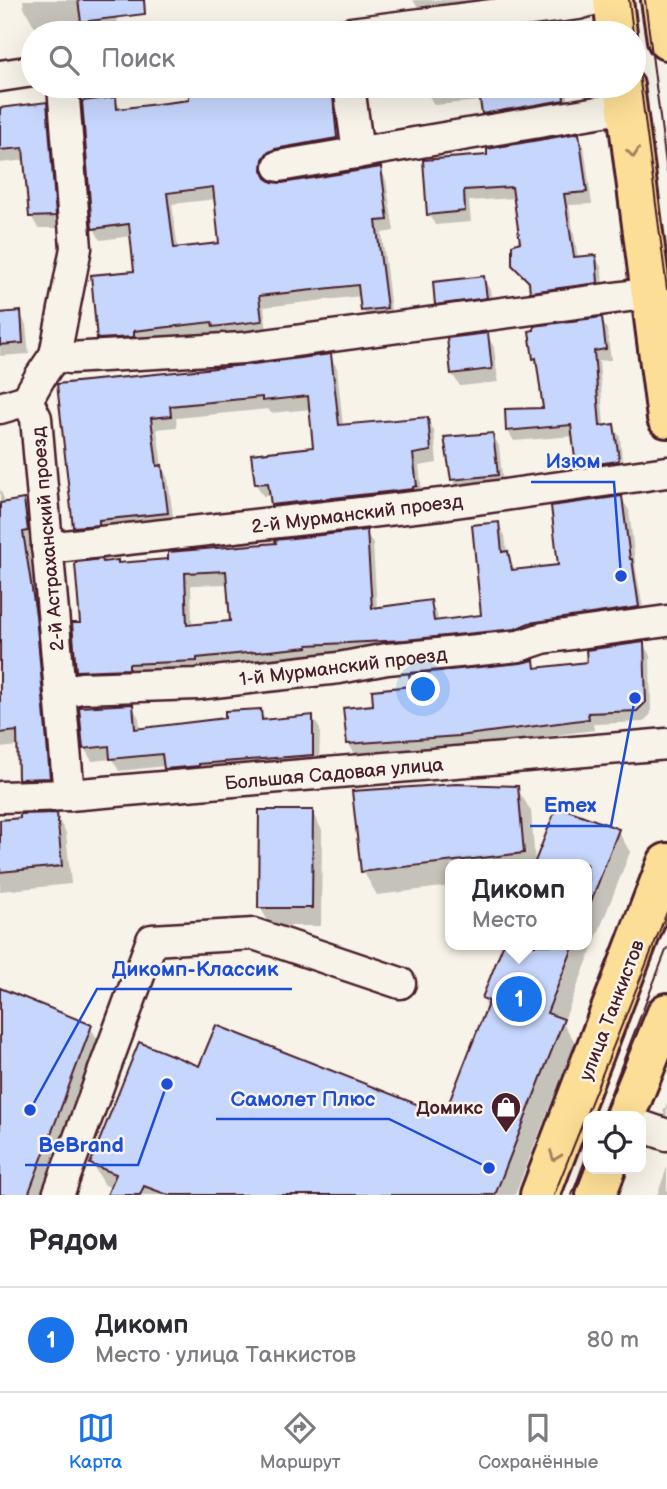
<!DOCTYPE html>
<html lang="ru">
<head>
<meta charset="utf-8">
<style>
  body { margin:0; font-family:"Balsamiq Sans",sans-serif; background:#f7f7f7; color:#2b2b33 }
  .controls { position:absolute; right:21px; bottom:21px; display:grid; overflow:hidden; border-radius:14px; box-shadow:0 7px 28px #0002 }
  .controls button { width:63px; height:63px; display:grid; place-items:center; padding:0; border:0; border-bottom:2px solid #e1e1e2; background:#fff; color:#2b2b33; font:35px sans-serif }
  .you { position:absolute; left:424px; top:690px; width:24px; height:24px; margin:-18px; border:5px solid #fff; border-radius:50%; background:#1a73e8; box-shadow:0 0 0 10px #1a73e833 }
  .badge { display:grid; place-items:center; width:46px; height:46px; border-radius:50%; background:#1a73e8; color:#fff; font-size:23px; font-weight:700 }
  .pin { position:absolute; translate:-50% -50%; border:4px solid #fff; box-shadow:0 2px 7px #0006 }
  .popup { position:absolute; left:445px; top:859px; width:147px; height:91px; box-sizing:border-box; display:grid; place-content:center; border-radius:14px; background:#fff; filter:drop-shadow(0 2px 5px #0005); font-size:23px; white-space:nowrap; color:#7c7c81 }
  .popup b { font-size:26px; color:#2b2b33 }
  .popup::after { content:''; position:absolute; left:50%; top:100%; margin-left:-14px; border:14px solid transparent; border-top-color:#fff }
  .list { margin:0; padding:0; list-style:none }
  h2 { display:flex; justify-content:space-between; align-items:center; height:91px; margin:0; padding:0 28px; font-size:30px }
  h2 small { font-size:23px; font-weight:400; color:#7c7c81 }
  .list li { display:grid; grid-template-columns:46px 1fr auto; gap:21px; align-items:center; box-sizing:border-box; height:105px; padding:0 28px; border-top:2px solid #e1e1e2 }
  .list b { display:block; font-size:26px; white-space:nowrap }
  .list p { margin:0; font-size:23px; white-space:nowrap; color:#7c7c81 }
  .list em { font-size:23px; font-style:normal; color:#7c7c81 }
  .icon { flex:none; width:38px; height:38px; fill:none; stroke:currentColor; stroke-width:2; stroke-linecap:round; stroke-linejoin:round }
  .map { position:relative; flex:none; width:667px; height:1195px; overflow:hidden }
  .search { position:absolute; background:#fff; box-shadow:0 7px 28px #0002; left:21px; right:21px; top:21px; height:77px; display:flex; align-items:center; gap:18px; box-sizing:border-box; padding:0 24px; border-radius:38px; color:#7c7c81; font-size:26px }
  .sheet { height:196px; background:#fff }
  nav { display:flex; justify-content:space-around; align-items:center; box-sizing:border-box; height:98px; border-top:2px solid #e1e1e2; background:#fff; font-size:19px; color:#7c7c81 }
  nav a { display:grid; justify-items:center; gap:4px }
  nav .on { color:#1a73e8 }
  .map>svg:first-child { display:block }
</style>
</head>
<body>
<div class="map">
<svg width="667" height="1195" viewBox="0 0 667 1195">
  <rect width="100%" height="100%" fill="#f7f3e8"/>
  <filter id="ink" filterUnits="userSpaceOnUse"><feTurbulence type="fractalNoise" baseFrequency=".0143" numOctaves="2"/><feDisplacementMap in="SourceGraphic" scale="14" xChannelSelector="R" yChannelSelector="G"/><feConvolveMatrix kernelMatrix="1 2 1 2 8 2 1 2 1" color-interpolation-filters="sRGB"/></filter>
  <g filter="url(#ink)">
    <g fill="#0003" fill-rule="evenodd">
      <polygon points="23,0 115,0 119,33 90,33 85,25 36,29 24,8"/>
      <polygon points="413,0 533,0 423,16"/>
      <path d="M251,86h84l8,64 -74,21 -1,10 14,4 98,-17 6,12 8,51 -12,2 10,86 -23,3 -6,-12 -2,-14 -97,11 3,25 -46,6 -3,-5 -79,9 -34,8 -7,-12 38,-65 -4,-37 -32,4 -6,-12 21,-129 6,11 70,-8 38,-11v-3zM216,199l5,46 -43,5 -6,-46z"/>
      <polygon points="427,86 567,86 569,111 490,124 484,113 482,101 434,105 428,94"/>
      <polygon points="46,104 53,116 62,228 38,228 31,216 26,160 0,163 0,109"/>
      <polygon points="578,135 584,146 592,204 569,205 578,258 595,257 602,268 603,293 538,302 531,287 514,264 522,244 515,198 469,201 471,222 435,225 429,214 489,157"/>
      <polygon points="483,278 490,290 493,310 443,317 436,304"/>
      <polygon points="20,313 26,325 29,354 0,356 0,315"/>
      <polygon points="601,319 607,330 611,360 599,361 604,427 613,426 620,437 623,472 584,477 578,467 574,436 514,441 508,431 507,411 545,410 539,366 534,358"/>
      <polygon points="487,335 494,347 498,382 460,386 452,374"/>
      <polygon points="330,356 337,368 343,426 427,419 434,431 437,463 419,466 423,498 280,517 273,505 271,495 263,496 256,484 315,449 311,409 271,413 268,409 176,418 177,427 157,429 162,467 168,479 174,524 82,539 75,527 59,386"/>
      <polygon points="493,435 499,446 503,486 459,490 453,479"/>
      <polygon points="0,489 6,504 23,501 32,516 36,546 30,547 43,631 58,793 29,794 20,778 19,746 0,748"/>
      <path d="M621,498l8,12 7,60 9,50 -560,63 -8,-12 5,-46 21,-62 15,2 52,-5 196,-28 7,12 4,65 53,-7 7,12 1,8 45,-5 15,-94 7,13 2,16 9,20 44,-6zM229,584l3,39 -40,3 -1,-41z"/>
      <polygon points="643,644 650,655 651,714 643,722 593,724 594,730 466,747 355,754 348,743 375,707 413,688 533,662 537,669 589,663"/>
      <polygon points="132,706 139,718 140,730 227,720 260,711 266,721 312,716 320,729 319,767 172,781 165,766 119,771 112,759 92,761 84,748"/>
      <polygon points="517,788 531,811 535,864 451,864 451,886 377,895 363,871"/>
      <polygon points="558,808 618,831 630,852 563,1023 575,1042 515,1195 109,1195 112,1188 105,1185 92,1164 200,1068 445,1118 488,1006 484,998 505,945 587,945 587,864 536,864"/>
      <polygon points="312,812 322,830 321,926 271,926 260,907"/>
      <polygon points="56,815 66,833 71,884 0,891 0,822"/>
      <polygon points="0,990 90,1027 104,1050 50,1195 0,1195"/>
      <polygon points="667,1103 667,1118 663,1112"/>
      <polygon points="667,1168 667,1195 657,1195"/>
    </g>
    <g fill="#c6d6fc" stroke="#4a1f2b" stroke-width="2" fill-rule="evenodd">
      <polygon points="78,0 144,0 145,14 81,22"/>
      <path d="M227,86h105l5,52 -62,11 -8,4 -4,6 -1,11 4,8 6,4 10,1 99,-16 7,53 -12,1 11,87 -26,3 -3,-26 -99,11 3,25 -49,6 -1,-5 -78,9v6l-37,2 -6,-64 43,-4 -5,-47 -37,5 -10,-128 34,-4 1,12 72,-9v-6l39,-5zM213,187l6,56 -45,5 -7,-55z"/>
      <polygon points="478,86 563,86 564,100 482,114"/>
      <polygon points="47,102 56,216 29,217 23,148 0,150 0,108"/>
      <polygon points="579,133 587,192 564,194 574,257 596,255 598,283 530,292 529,282 512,265 512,245 520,242 512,187 464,190 465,211 427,215 423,160 487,155 487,149"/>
      <polygon points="484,276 487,298 435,305 433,282"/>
      <polygon points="21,311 23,343 0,345 0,313"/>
      <polygon points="602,317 606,349 594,351 600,426 614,424 619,459 618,461 576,467 571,425 506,431 505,409 543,408 536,358 533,359 529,331 534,330 534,326"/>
      <polygon points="488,333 492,369 451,374 447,338"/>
      <polygon points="331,354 339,425 428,417 431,451 413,454 417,486 413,487 413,489 271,505 268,483 255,484 251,454 313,447 308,396 262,401 262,397 170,406 171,416 151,418 157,466 162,465 168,513 99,520 99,525 73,527 57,384 245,365"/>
      <polygon points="493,433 498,475 451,480 444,437"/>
      <path d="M622,496l8,63h2l7,48 -110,16 -14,6 -110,11 -97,5v2l-111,11v3l-68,3v5l-53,2 -4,-48h8l-5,-59 2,-2 25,-3 1,3 15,-2v3l50,-4v-7l108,-9 -1,-3 92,-10 5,78 59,-8 3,21 47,-6 -9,-90 27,-3 3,30 6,-1 4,19 46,-5 -7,-59zM226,571l4,50 -43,4 -2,-52z"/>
      <polygon points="24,499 28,531 23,532 36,615 50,778 18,779 17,731 0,733 0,503"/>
      <polygon points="644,642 646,702 637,711 588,713 589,719 459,736 347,744 343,708 373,705 372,690 411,686 409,674 521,663 534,660 535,668 587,662 586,650"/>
      <polygon points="133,704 135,729 225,718 225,711 261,709 262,720 313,715 313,755 199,764 199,766 164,769 162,754 110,759 109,746 83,749 79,707"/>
      <polygon points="456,784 518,786 524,853 361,872 352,791"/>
      <polygon points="557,806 619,829 589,907 587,864 534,864"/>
      <polygon points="259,810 313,810 312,908 258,908"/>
      <polygon points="57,813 62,866 0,872 0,820 20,818 20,814"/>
      <polygon points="503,945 574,945 547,1013 564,1019 495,1195 168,1195 144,1186 140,1195 107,1195 116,1174 90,1164 139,1042 199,1066 216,1025 444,1115 489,1001 482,998"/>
      <polygon points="0,988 92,1025 28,1195 0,1195"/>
    </g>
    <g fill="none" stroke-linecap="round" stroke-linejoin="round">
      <g stroke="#4a1f2b" stroke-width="35">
        <g id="minor">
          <polyline points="351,33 578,4 592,0"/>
          <polyline points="0,76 33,71"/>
          <polyline points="63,86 76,248 55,355 40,377 27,400 36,418 69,795"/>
          <polyline points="349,86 358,153"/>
          <polyline points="279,166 627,107"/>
          <polyline points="55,355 69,358 243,348 651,293"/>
          <polyline points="0,408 27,400"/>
          <polyline points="47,548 441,504 667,472"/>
          <polyline points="60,693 81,688 197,684 339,668 387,659 519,646 543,638 667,621"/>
          <polyline points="0,797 69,795 667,744"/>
          <polyline points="641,1126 667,1135"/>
          <polyline points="58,1195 152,940 254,934 400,983"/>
        </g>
      </g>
      <g stroke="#4a1f2b" stroke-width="44">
        <g id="major">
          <polyline points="613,0 617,33"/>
          <polyline points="661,0 667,40"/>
          <polyline points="624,86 667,418"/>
          <polyline points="625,1116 667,1013"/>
          <polyline points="540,1195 667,863"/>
          <polyline points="596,1195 606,1169"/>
        </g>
      </g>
      <use href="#minor" stroke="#f7f3e8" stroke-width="30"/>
      <use href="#major" stroke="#fdde96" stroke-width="38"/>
      <g stroke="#4a1f2b" stroke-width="2">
        <polyline points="629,0 633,33"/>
        <polyline points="645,0 667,172"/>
        <polyline points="634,35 667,289"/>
        <polyline points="602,1116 667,948"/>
        <polyline points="554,1195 667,912"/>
        <polyline points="572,1195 588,1152"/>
      </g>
    </g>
    <defs><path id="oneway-chevron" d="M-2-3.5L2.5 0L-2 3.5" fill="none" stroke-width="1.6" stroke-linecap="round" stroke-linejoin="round" transform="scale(1.75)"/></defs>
    <g stroke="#a47e60">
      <use href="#oneway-chevron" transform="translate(633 153) rotate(83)"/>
      <use href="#oneway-chevron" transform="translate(555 1156) rotate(111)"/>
    </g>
  </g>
  <defs>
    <g id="shop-pin" transform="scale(1.575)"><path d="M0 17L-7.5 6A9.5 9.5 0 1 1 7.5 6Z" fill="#4a1f2b" stroke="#f7f3e8"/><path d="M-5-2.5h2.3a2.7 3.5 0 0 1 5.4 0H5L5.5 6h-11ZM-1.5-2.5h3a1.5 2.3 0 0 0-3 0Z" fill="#fff"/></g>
  </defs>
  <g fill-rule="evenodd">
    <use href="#shop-pin" x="506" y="1107"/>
  </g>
  <g text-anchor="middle" stroke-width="5" stroke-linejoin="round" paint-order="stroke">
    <g font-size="19" fill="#4a1f2b" stroke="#f7f3e8">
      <text transform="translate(357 513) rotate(-7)" y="7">2-й Мурманский проезд</text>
      <text transform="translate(47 539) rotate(-95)" y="7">2-й Астраханский проезд</text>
      <text transform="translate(343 666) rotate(-7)" y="7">1-й Мурманский проезд</text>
      <text transform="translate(334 773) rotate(-5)" y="7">Большая Садовая улица</text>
      <text transform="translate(611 1010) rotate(-69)" y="7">улица Танкистов</text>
    </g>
    <g font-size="19" font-weight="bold" fill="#4a1f2b" stroke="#f7f3e8" text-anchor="end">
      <text x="483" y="1114">Домикс</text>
    </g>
  </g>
  <path fill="none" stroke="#1d4ed8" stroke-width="2.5" d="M621 576L614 482H531M635 698L611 826H530M30 1110L97 989H292M489 1168L389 1119H216M167 1084L138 1165H25"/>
  <g fill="#1d4ed8" stroke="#f7f3e8" stroke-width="2.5">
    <circle cx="621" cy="576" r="7"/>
    <circle cx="635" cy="698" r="7"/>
    <circle cx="30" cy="1110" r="7"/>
    <circle cx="489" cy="1168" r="7"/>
    <circle cx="167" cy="1084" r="7"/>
  </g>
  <g font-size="21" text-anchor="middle" font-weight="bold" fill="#1d4ed8" stroke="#f7f3e8" stroke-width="5" stroke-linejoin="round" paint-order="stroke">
    <text x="573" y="468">Изюм</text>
    <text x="570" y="812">Emex</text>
    <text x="195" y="976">Дикомп-Классик</text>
    <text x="303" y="1106">Самолет Плюс</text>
    <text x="81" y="1152">BeBrand</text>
  </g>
</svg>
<div class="controls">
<button><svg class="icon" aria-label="locate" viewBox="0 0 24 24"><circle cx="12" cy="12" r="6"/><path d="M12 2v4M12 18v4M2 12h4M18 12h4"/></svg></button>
</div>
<div class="you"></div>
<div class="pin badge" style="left:519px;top:999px">1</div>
<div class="popup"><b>Дикомп</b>Место</div>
<div class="search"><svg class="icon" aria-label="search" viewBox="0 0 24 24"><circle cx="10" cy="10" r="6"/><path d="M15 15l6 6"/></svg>Поиск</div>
</div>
<section class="sheet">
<h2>Рядом<small></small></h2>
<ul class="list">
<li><span class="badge">1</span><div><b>Дикомп</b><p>Место · улица Танкистов</p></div><em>80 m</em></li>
</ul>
</section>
<nav>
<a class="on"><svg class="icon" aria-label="map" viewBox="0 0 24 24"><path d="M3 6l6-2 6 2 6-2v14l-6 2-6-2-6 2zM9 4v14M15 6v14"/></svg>Карта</a>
<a><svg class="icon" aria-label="directions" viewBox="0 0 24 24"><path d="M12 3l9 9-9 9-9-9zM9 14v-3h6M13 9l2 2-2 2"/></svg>Маршрут</a>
<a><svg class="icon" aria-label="saved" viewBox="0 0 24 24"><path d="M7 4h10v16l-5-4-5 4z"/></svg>Сохранённые</a>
</nav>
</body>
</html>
